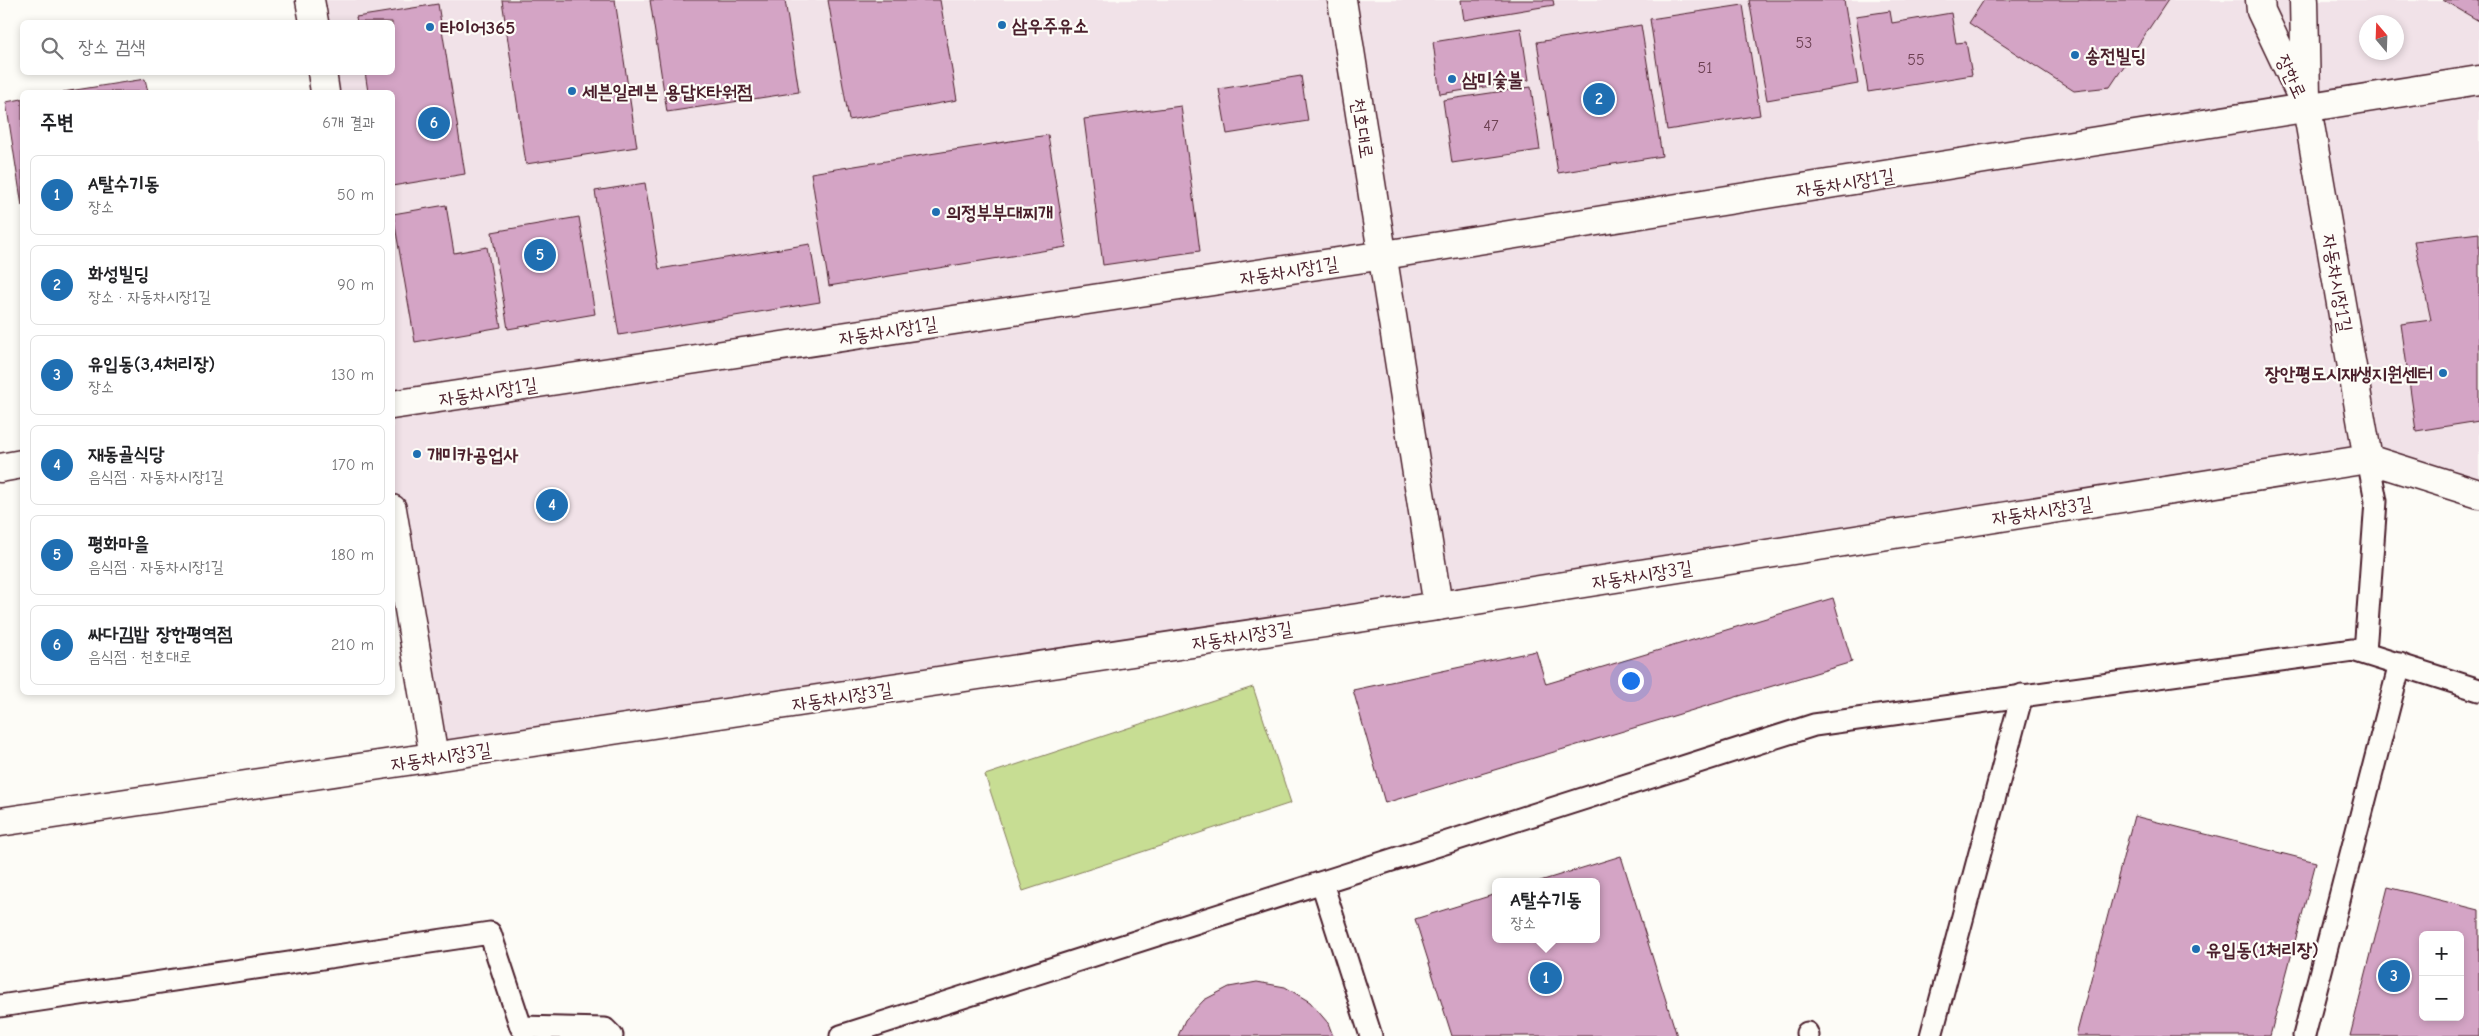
<!DOCTYPE html>
<html lang="ko">
<head>
<meta charset="utf-8">
<style>
  body { margin:0; font-family:"Comic Neue","Poor Story",sans-serif; background:#f2f2f2; color:#202124 }
  .controls { position:absolute; right:15px; bottom:15px; display:grid; overflow:hidden; border-radius:8px; box-shadow:0 2px 8px #0003 }
  .controls button { width:45px; height:45px; display:grid; place-items:center; padding:0; border:0; border-bottom:1px solid #e0e0e0; background:#fff; color:#202124; font:25px sans-serif }
  .compass { position:absolute; left:2359px; top:15px; width:45px; height:45px; border-radius:50%; background:#fff; box-shadow:0 2px 8px #0003; rotate:341deg }
  .you { position:absolute; left:1630px; top:680px; width:18px; height:18px; margin:-12px; border:4px solid #fff; border-radius:50%; background:#1a73e8; box-shadow:0 0 0 8px #1a73e833 }
  .badge { display:grid; place-items:center; width:32px; height:32px; border-radius:50%; background:#1f6fb2; color:#fff; font-size:16px; font-weight:700 }
  .pin { position:absolute; translate:-50% -50%; border:2px solid #fff; box-shadow:0 1px 5px #0006 }
  .popup { position:absolute; left:1492px; top:878px; width:108px; height:65px; box-sizing:border-box; display:grid; place-content:center; border-radius:8px; background:#fff; filter:drop-shadow(0 1px 4px #0005); font-size:16px; white-space:nowrap; color:#757577 }
  .popup b { font-size:19px; color:#202124 }
  .popup::after { content:''; position:absolute; left:50%; top:100%; margin-left:-10px; border:10px solid transparent; border-top-color:#fff }
  .list { margin:0; padding:0; list-style:none }
  h2 { display:flex; justify-content:space-between; align-items:center; height:65px; margin:0; padding:0 20px; font-size:21px }
  h2 small { font-size:16px; font-weight:400; color:#757577 }
  .list li { display:grid; grid-template-columns:32px 1fr auto; gap:15px; align-items:center; box-sizing:border-box; height:80px; margin:0 10px 10px; padding:0 10px; border:1px solid #e0e0e0; border-radius:8px }
  .list b { display:block; font-size:19px; white-space:nowrap }
  .list p { margin:0; font-size:16px; white-space:nowrap; color:#757577 }
  .list em { font-size:16px; font-style:normal; color:#757577 }
  .icon { flex:none; width:28px; height:28px; fill:none; stroke:currentColor; stroke-width:2; stroke-linecap:round; stroke-linejoin:round }
  .map { position:relative; flex:none; width:2479px; height:1036px; overflow:hidden }
  .search { position:absolute; background:#fff; box-shadow:0 2px 8px #0003; left:20px; top:20px; width:375px; height:55px; display:flex; align-items:center; gap:12px; box-sizing:border-box; padding:0 18px; border-radius:8px; color:#757577; font-size:19px }
  .panel { position:absolute; background:#fff; box-shadow:0 2px 8px #0003; left:20px; top:90px; width:375px; height:605px; border-radius:8px }
  .map>svg:first-child { display:block }
</style>
</head>
<body>
<div class="map">
<svg width="2479" height="1036" viewBox="0 0 2479 1036">
  <rect width="100%" height="100%" fill="#fdfcf7"/>
  <filter id="ink" filterUnits="userSpaceOnUse"><feTurbulence type="fractalNoise" baseFrequency=".02" numOctaves="2"/><feDisplacementMap in="SourceGraphic" scale="10" xChannelSelector="R" yChannelSelector="G"/><feConvolveMatrix kernelMatrix="1 2 1 2 8 2 1 2 1" color-interpolation-filters="sRGB"/></filter>
  <g filter="url(#ink)">
    <path fill="#f1e2e8" fill-rule="evenodd" d="M310,0h2169v494l-111,-35 -1934,298 -41,-255 -1,-410h-67l-3,-19 70,-1v-50h-78zM2366,22h30v30h-30z"/>
    <polygon fill="#c7dd93" stroke="#887e5f" points="1253,687 1291,803 1023,891 985,775"/>
    <g fill="#d4a4c5" stroke="#4a1f2b" fill-rule="evenodd">
      <polygon points="502,0 615,0 637,147 526,164"/>
      <polygon points="650,0 785,0 799,92 667,112"/>
      <polygon points="828,0 940,0 957,100 849,120"/>
      <polygon points="1461,0 1553,0 1554,5 1464,20"/>
      <polygon points="1749,0 1844,0 1858,84 1767,100"/>
      <polygon points="1984,0 2168,0 2110,87 2074,91 1969,23"/>
      <polygon points="2479,0 2479,21 2443,0"/>
      <polygon points="438,4 465,174 392,186 392,92 368,92 365,72 392,72 392,22 357,22 356,17"/>
      <polygon points="1743,5 1760,115 1667,130 1650,19"/>
      <polygon points="1890,11 1892,23 1951,13 1956,43 1966,42 1972,75 1868,92 1856,16"/>
      <polygon points="1641,25 1662,156 1558,173 1537,42"/>
      <polygon points="1521,28 1529,80 1440,94 1433,42"/>
      <polygon points="1301,76 1308,121 1227,134 1219,89"/>
      <polygon points="145,79 148,92 63,92"/>
      <polygon points="1531,87 1540,150 1452,163 1443,100"/>
      <polygon points="22,99 22,206 6,102"/>
      <polygon points="1181,106 1200,251 1103,265 1084,119"/>
      <polygon points="1048,135 1066,247 829,286 811,173"/>
      <polygon points="645,183 659,269 810,244 820,302 619,335 595,191"/>
      <polygon points="446,205 454,253 487,247 501,327 415,342 393,214"/>
      <polygon points="579,217 595,314 508,329 492,232"/>
      <polygon points="2479,233 2479,421 2416,431 2401,324 2431,320 2414,241"/>
      <polygon points="1833,598 1852,662 1385,803 1353,690 1536,651 1546,684"/>
      <polygon points="2134,816 2316,862 2270,1036 2076,1036"/>
      <polygon points="1621,856 1677,1036 1452,1036 1415,919 1496,894 1496,939 1596,939 1596,882 1537,882"/>
      <path d="M2388,887l91,23v126h-129zM2423,935h37v82h-37z"/>
      <polygon points="1257,982 1285,987 1310,1002 1328,1023 1333,1036 1178,1036 1185,1020 1204,1000 1229,987"/>
    </g>
    <g fill="none" stroke-linecap="round" stroke-linejoin="round">
      <g stroke="#4a1f2b" stroke-width="25">
        <g id="lane">
          <polyline points="2365,652 2376,501 2368,459"/>
          <polyline points="1322,883 1371,1036"/>
          <polyline points="0,1006 490,933 521,1027 605,1029 612,1036"/>
          <polyline points="1807,1033 1808,1036"/>
          <polyline points="841,1036 1814,725 2353,650 2479,690"/>
          <polyline points="1931,1036 2022,695"/>
          <polyline points="2304,1036 2400,664"/>
        </g>
      </g>
      <g stroke="#4a1f2b" stroke-width="31">
        <g id="street">
          <polyline points="310,0 314,22"/>
          <polyline points="1342,0 1438,606"/>
          <polyline points="322,72 325,92"/>
          <polyline points="2307,108 2368,459"/>
          <polyline points="392,405 1384,255 2479,80"/>
          <polyline points="0,468 22,464"/>
          <polyline points="392,509 434,757"/>
          <polyline points="0,822 1438,606 2368,459 2479,494"/>
        </g>
      </g>
      <g stroke="#4a1f2b" stroke-width="31">
        <g id="secondary">
          <polyline points="2260,0 2261,11 2307,108"/>
          <polyline points="2304,0 2306,96"/>
        </g>
      </g>
      <use href="#lane" stroke="#fdfcf7" stroke-width="21"/>
      <use href="#street" stroke="#fdfcf7" stroke-width="28"/>
      <use href="#secondary" stroke="#fdfcf7" stroke-width="28"/>
    </g>
  </g>
  <g fill="#1f6fb2" stroke="#fdfcf7" stroke-width="2">
    <circle cx="1002" cy="25" r="5"/>
    <circle cx="430" cy="27" r="5"/>
    <circle cx="2075" cy="55" r="5"/>
    <circle cx="1452" cy="79" r="5"/>
    <circle cx="572" cy="91" r="5"/>
    <circle cx="936" cy="212" r="5"/>
    <circle cx="2443" cy="373" r="5"/>
    <circle cx="417" cy="454" r="5"/>
    <circle cx="2196" cy="949" r="5"/>
  </g>
  <g text-anchor="middle" stroke-width="4.5" stroke-linejoin="round" paint-order="stroke">
    <g font-size="16" fill="#6c4052">
      <text x="1804" y="48">53</text>
      <text x="1916" y="65">55</text>
      <text x="1705" y="73">51</text>
      <text x="1491" y="131">47</text>
    </g>
    <g font-size="19" font-weight="bold" fill="#4a1f2b" stroke="#fdfcf7" text-anchor="start">
      <text x="1012" y="32">삼우주유소</text>
      <text x="440" y="34">타이어365</text>
      <text x="2085" y="62">송전빌딩</text>
      <text x="1462" y="86">삼미숯불</text>
      <text x="582" y="98">세븐일레븐 용답K타워점</text>
      <text x="946" y="219">의정부부대찌개</text>
      <text x="2433" y="380" text-anchor="end">장안평도시재생지원센터</text>
      <text x="427" y="461">개미카공업사</text>
      <text x="2206" y="956">유입동(1처리장)</text>
    </g>
    <g font-size="19" fill="#4a1f2b" stroke="#fdfcf7">
      <text transform="translate(2292 76) rotate(65)" y="7">장한로</text>
      <text transform="translate(1363 128) rotate(81)" y="7">천호대로</text>
      <text transform="translate(1845 182) rotate(-9)" y="7">자동차시장1길</text>
      <text transform="translate(1289 270) rotate(-9)" y="7">자동차시장1길</text>
      <text transform="translate(2338 283) rotate(80)" y="7">자동차시장1길</text>
      <text transform="translate(888 330) rotate(-9)" y="7">자동차시장1길</text>
      <text transform="translate(488 391) rotate(-9)" y="7">자동차시장1길</text>
      <text transform="translate(2042 510) rotate(-9)" y="7">자동차시장3길</text>
      <text transform="translate(1642 574) rotate(-9)" y="7">자동차시장3길</text>
      <text transform="translate(1242 635) rotate(-9)" y="7">자동차시장3길</text>
      <text transform="translate(842 696) rotate(-9)" y="7">자동차시장3길</text>
      <text transform="translate(441 756) rotate(-9)" y="7">자동차시장3길</text>
    </g>
  </g>
</svg>
<div class="controls">
<button>+</button>
<button>−</button>
</div>
<svg class="compass" viewBox="-18 -18 36 36"><path d="M0-13l5 13h-10z" fill="#e53935"/><path d="M0 13l5-13h-10z" fill="#757577"/></svg>
<div class="you"></div>
<div class="pin badge" style="left:1546px;top:978px">1</div>
<div class="popup"><b>A탈수기동</b>장소</div>
<div class="pin badge" style="left:1599px;top:99px">2</div>
<div class="pin badge" style="left:2394px;top:976px">3</div>
<div class="pin badge" style="left:552px;top:505px">4</div>
<div class="pin badge" style="left:540px;top:255px">5</div>
<div class="pin badge" style="left:434px;top:123px">6</div>
<div class="search"><svg class="icon" aria-label="search" viewBox="0 0 24 24"><circle cx="10" cy="10" r="6"/><path d="M15 15l6 6"/></svg>장소 검색</div>
<section class="panel">
<h2>주변<small>6개 결과</small></h2>
<ul class="list">
<li><span class="badge">1</span><div><b>A탈수기동</b><p>장소</p></div><em>50 m</em></li>
<li><span class="badge">2</span><div><b>화성빌딩</b><p>장소 · 자동차시장1길</p></div><em>90 m</em></li>
<li><span class="badge">3</span><div><b>유입동(3,4처리장)</b><p>장소</p></div><em>130 m</em></li>
<li><span class="badge">4</span><div><b>재동골식당</b><p>음식점 · 자동차시장1길</p></div><em>170 m</em></li>
<li><span class="badge">5</span><div><b>평화마을</b><p>음식점 · 자동차시장1길</p></div><em>180 m</em></li>
<li><span class="badge">6</span><div><b>싸다김밥 장한평역점</b><p>음식점 · 천호대로</p></div><em>210 m</em></li>
</ul>
</section>
</div>
</body>
</html>
